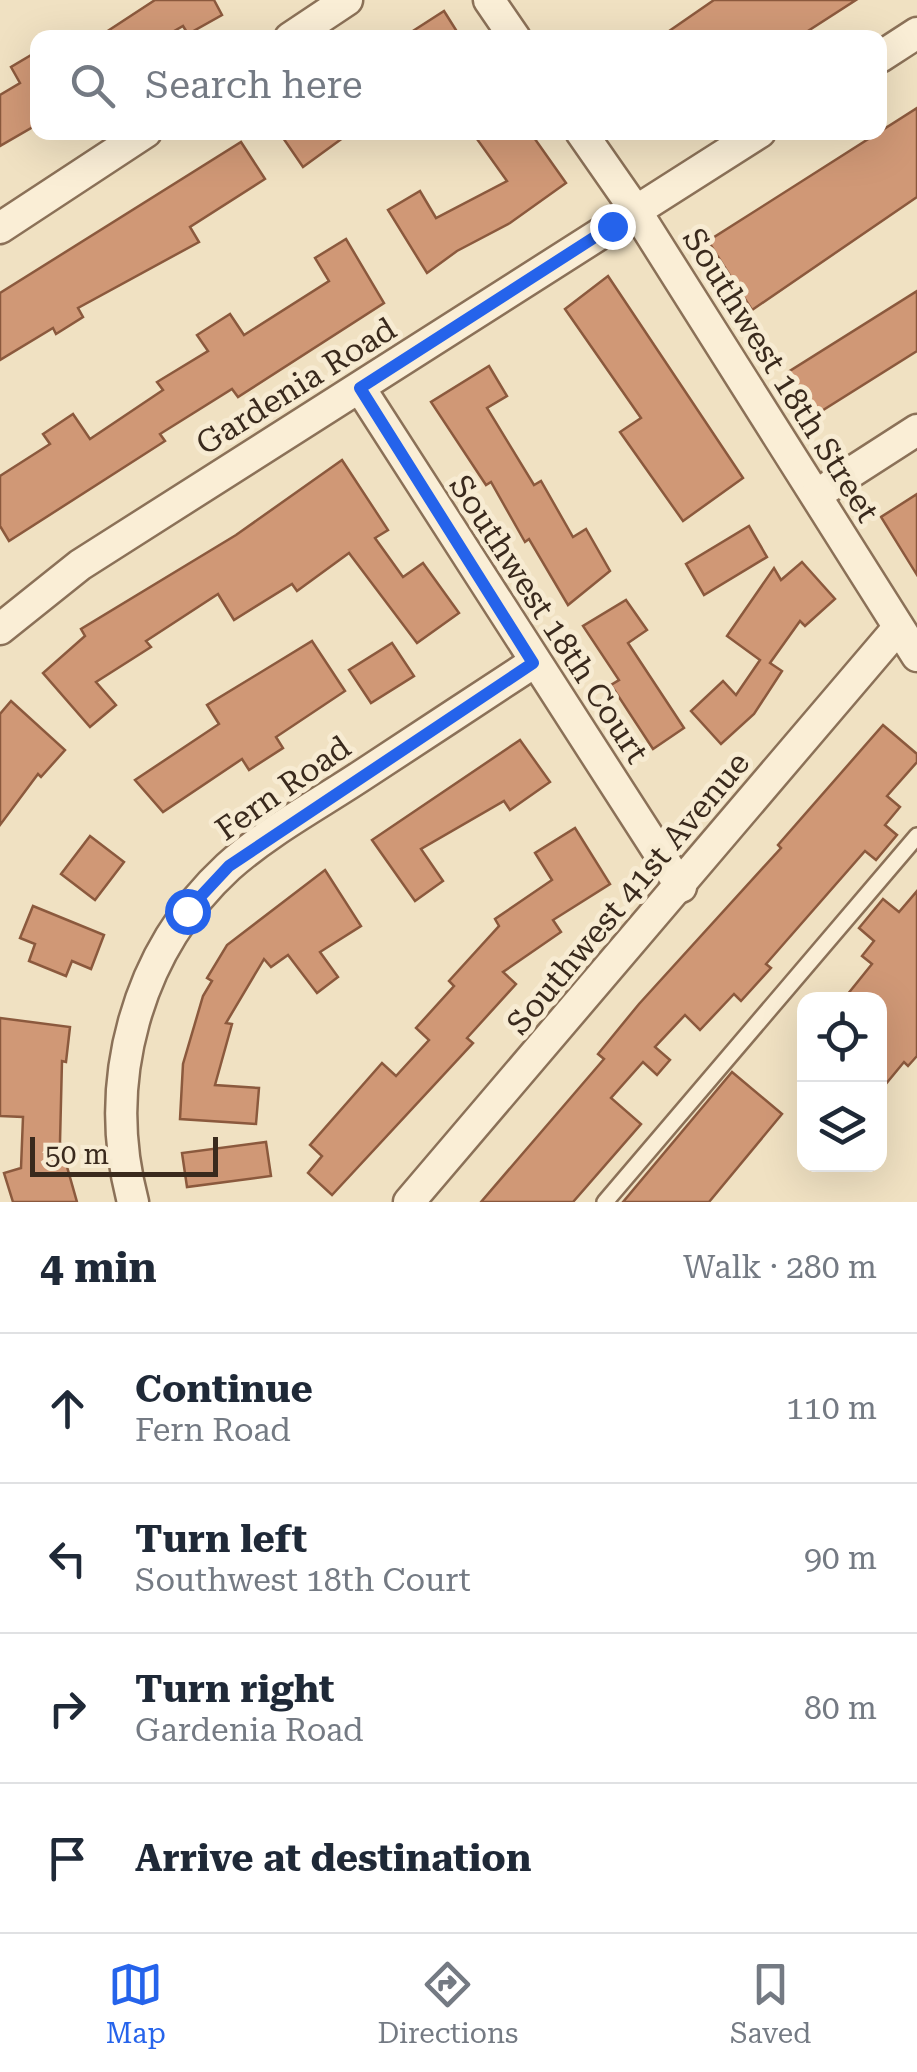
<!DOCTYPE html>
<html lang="en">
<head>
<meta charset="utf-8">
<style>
  body { margin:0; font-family:"Roboto Serif",serif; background:#f2f2f3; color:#1f2937 }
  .controls { position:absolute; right:30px; bottom:30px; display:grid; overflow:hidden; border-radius:20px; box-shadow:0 10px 40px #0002 }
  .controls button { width:90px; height:90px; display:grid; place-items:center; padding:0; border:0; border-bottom:2px solid #e0e1e3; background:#fff; color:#1f2937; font:50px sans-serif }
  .scale { position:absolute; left:30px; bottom:25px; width:188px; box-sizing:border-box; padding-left:10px; border:5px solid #3a2a1d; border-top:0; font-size:28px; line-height:35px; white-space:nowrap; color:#3a2a1d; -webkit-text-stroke:8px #f7ebd2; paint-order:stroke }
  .stop { position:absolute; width:30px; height:30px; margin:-22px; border:8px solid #2563eb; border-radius:50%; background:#fff }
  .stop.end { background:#2563eb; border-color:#fff; box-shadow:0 2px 10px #0008 }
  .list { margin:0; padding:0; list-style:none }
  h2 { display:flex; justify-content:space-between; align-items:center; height:130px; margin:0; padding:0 40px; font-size:42px }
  h2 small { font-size:32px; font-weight:400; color:#747a83 }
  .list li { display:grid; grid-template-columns:65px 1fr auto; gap:30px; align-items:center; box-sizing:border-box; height:150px; padding:0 40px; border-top:2px solid #e0e1e3 }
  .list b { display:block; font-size:38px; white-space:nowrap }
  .list p { margin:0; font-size:32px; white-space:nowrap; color:#747a83 }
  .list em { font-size:32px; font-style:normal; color:#747a83 }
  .icon { flex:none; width:55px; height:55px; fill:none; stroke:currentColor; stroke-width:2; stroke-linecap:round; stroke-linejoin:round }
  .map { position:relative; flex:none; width:917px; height:1202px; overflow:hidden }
  .search { position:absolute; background:#fff; box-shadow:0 10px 40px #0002; left:30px; right:30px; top:30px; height:110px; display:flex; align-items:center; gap:25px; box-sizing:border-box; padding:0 35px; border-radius:20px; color:#747a83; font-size:38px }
  .sheet { height:730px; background:#fff }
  nav { display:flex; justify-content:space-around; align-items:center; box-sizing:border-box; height:140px; border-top:2px solid #e0e1e3; background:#fff; font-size:28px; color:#747a83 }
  nav a { display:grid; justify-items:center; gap:5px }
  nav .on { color:#2563eb }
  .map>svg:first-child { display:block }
</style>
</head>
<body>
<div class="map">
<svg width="917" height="1202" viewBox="0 0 917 1202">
  <rect width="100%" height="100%" fill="#f0e1c2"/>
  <g fill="#d09876" stroke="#8b593d" stroke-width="2.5">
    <polygon points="155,0 214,0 222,15 188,34 183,26 162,38 97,38"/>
    <polygon points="714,0 856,0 797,38 659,38"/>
    <polygon points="444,11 461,38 402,38"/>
    <polygon points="38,51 38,124 0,146 0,95 20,83 11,67"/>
    <polygon points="917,108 917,197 752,310 708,241"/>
    <polygon points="279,132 351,132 303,167"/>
    <polygon points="472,132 530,132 566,183 510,223 457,251 427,273 388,210 420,191 436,218 507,181"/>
    <polygon points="241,142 265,179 190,227 199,242 78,308 83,317 56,334 53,328 0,360 0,293"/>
    <polygon points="346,239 384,303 238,397 232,389 160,434 165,441 9,541 0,526 0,476 50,444 43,434 73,414 90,439 163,390 157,382 208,351 197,335 230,314 244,335 329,281 315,258"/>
    <polygon points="608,276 743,478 683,521 620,432 641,418 565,309"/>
    <polygon points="917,291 917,351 812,417 785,374"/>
    <polygon points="489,366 507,396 487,408 534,485 541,481 573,537 586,529 610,571 568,605 529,539 525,542 491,482 486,485 431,402"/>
    <polygon points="342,460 388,530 375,538 403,577 423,563 459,613 417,643 349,553 297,591 292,584 234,620 218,594 146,641 151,647 96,682 116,705 90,727 43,673 85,636 81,629 236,535"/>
    <polygon points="917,494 917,575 881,517"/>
    <polygon points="749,526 767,557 704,595 686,564"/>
    <polygon points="802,562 835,599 805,626 800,621 770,663 782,671 754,714 721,744 691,711 723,681 736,695 760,660 727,636 774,568 781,580"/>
    <polygon points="626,600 647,630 628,643 684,728 653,749 611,685 619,680 583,626"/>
    <polygon points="312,641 345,691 276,737 283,748 249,770 242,759 163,812 135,780 219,724 207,705"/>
    <polygon points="392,643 414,676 371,703 349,670"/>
    <polygon points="11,701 65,750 41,777 38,774 0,825 0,714"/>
    <polygon points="883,725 917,754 917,762 887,796 900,807 885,825 897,835 876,860 865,851 766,964 771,968 741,1001 734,994 700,1030 685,1015 655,1047 670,1060 657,1075 643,1062 611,1098 641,1124 573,1202 481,1202 604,1059 598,1054 639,1004 781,848 778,845"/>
    <polygon points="520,740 550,782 510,810 504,801 421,849 443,881 415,901 372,840"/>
    <polygon points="575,828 610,884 553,920 561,932 503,972 516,984 467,1038 473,1043 332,1195 308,1173 322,1156 310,1145 382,1063 396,1076 429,1040 416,1028 454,986 449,981 499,926 495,919 552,880 535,853"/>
    <polygon points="90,836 124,862 95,900 61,874"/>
    <polygon points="325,870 361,926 320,952 338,977 317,993 288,955 271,967 264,959 226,1023 232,1024 215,1085 259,1088 256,1124 180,1119 183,1064 203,996 212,981 207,978 227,945"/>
    <polygon points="917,891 917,1056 908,1066 904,1062 880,1091 880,1000 843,1000 872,964 862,956 874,941 859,928 883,899 899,912"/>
    <polygon points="33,906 104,935 91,969 72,961 66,976 29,961 35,944 20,938"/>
    <polygon points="0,1018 70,1027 66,1062 62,1061 60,1142 77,1202 13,1202 4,1173 21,1168 23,1117 0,1116"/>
    <polygon points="732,1072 782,1114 709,1202 623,1202"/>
    <polygon points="266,1142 271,1176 187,1187 182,1153"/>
  </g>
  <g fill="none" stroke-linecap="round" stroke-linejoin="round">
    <g stroke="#8b7158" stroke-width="20">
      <polyline id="lane" points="605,1202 917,836"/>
    </g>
    <g stroke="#8b7158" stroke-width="35">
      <g id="street">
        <polyline points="489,0 515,38"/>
        <polyline points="290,38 347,0"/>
        <polyline points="880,57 917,33"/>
        <polyline points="581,132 636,211 917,656"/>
        <polyline points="0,228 146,132"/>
        <polyline points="360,388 681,887"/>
        <polyline points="816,495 917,430"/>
        <polyline points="0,629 80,565 760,132"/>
        <path d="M133,1202c-32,-120 3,-250 95,-335 39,-35 89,-62 133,-91 57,-38 115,-75 172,-113"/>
        <polyline points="409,1202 898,628"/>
      </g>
    </g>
    <use href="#lane" stroke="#faeed6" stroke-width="15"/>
    <use href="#street" stroke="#faeed6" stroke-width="30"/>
  </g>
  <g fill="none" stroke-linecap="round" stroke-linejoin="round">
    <polyline stroke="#2563eb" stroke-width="12" points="187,911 229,866 533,663 360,388 612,226"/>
  </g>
  <g text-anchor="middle" stroke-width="10" stroke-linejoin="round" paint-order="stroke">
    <g font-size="32" fill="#3a2a1d" stroke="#f7ebd2">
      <text transform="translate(781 375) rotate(58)" y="11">Southwest 18th Street</text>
      <text transform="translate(296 386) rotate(-32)" y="11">Gardenia Road</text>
      <text transform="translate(549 619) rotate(57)" y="11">Southwest 18th Court</text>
      <text transform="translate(283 788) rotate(-35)" y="11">Fern Road</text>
      <text transform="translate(628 893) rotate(-50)" y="11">Southwest 41st Avenue</text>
    </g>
  </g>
</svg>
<div class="controls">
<button><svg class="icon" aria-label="locate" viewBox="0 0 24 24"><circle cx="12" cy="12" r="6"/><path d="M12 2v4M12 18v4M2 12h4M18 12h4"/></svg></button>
<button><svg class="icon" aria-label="layers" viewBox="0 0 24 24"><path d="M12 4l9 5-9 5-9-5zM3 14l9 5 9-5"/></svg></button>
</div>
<div class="scale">50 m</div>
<div class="stop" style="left:187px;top:911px"></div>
<div class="stop end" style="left:612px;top:226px"></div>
<div class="search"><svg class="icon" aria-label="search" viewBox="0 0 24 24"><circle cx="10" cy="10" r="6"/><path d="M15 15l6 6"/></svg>Search here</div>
</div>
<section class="sheet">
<h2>4 min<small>Walk · 280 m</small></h2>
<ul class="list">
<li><svg class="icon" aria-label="ahead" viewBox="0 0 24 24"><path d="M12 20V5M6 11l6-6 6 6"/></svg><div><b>Continue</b><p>Fern Road</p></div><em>110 m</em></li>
<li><svg class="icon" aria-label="left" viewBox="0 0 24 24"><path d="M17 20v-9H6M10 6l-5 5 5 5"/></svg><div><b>Turn left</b><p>Southwest 18th Court</p></div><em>90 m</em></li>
<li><svg class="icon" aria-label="right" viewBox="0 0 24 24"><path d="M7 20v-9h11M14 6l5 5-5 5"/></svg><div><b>Turn right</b><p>Gardenia Road</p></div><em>80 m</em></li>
<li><svg class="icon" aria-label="arrive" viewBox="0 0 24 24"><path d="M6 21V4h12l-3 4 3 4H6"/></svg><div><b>Arrive at destination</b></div></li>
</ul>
</section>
<nav>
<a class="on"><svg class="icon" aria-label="map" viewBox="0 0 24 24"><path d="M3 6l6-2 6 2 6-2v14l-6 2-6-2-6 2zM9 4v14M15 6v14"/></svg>Map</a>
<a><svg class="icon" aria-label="directions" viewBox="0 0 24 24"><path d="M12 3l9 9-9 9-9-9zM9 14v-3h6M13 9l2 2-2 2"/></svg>Directions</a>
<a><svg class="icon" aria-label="saved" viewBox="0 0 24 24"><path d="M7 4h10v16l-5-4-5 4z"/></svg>Saved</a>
</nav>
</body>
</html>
